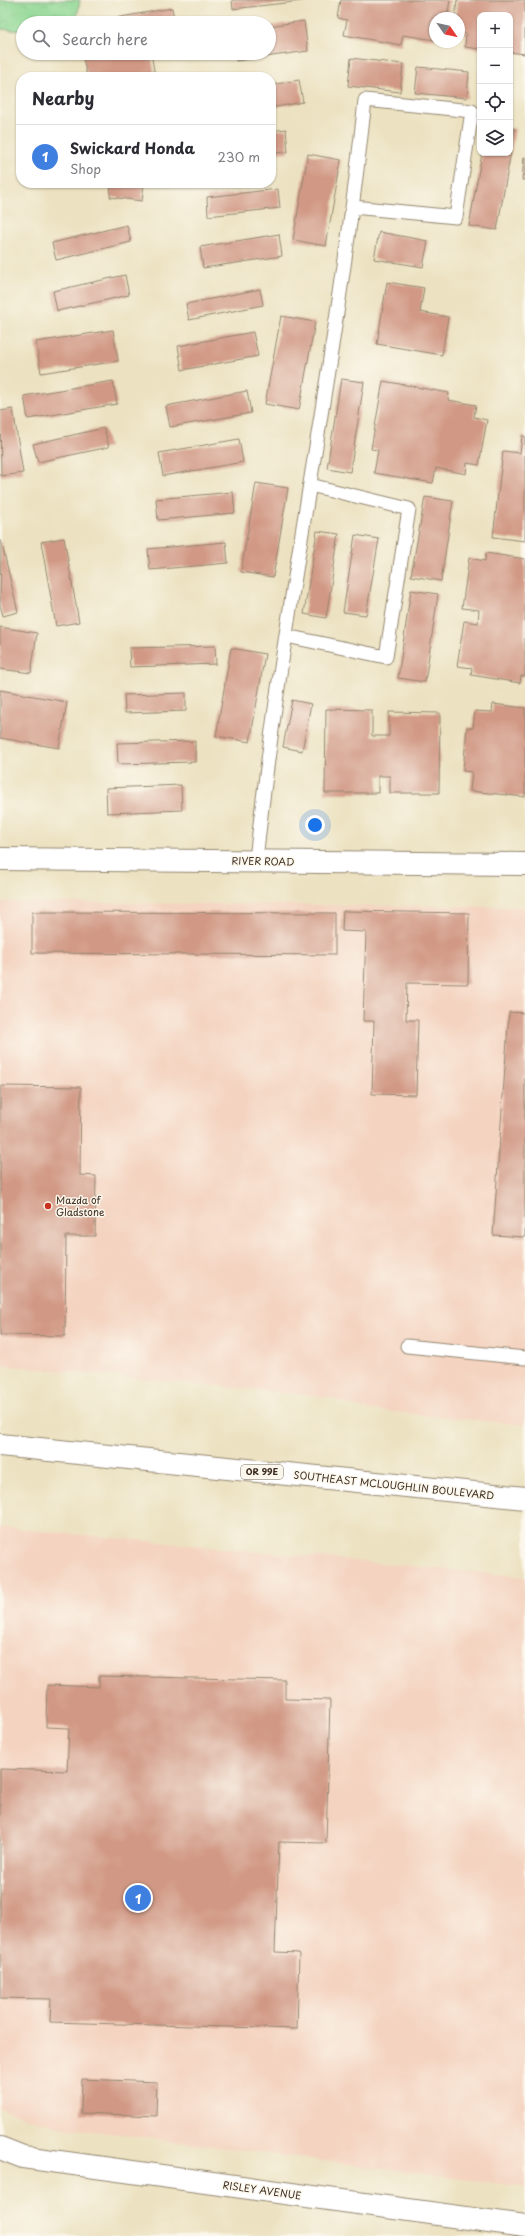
<!DOCTYPE html>
<html lang="en">
<head>
<meta charset="utf-8">
<style>
  body { margin:0; font-family:"Playpen Sans",sans-serif; background:#f7f7f7; color:#2b2b33 }
  .controls { position:absolute; right:12px; top:12px; display:grid; overflow:hidden; border-radius:8px; box-shadow:0 1px 3px #0004 }
  .controls button { width:36px; height:36px; display:grid; place-items:center; padding:0; border:0; border-bottom:1px solid #e1e1e2; background:#fff; color:#2b2b33; font:20px sans-serif }
  .compass { position:absolute; left:429px; top:12px; width:36px; height:36px; border-radius:50%; background:#fff; box-shadow:0 1px 3px #0004; rotate:124deg }
  .you { position:absolute; left:315px; top:825px; width:14px; height:14px; margin:-10px; border:3px solid #fff; border-radius:50%; background:#1a73e8; box-shadow:0 0 0 6px #1a73e833 }
  .badge { display:grid; place-items:center; width:26px; height:26px; border-radius:50%; background:#ea580c; color:#fff; font-size:13px; font-weight:700 }
  .pin { position:absolute; translate:-50% -50%; border:2px solid #fff; box-shadow:0 1px 4px #0006 }
  .list { margin:0; padding:0; list-style:none }
  h2 { display:flex; justify-content:space-between; align-items:center; height:52px; margin:0; padding:0 16px; font-size:17px }
  h2 small { font-size:13px; font-weight:400; color:#7c7c81 }
  .list li { display:grid; grid-template-columns:26px 1fr auto; gap:12px; align-items:center; box-sizing:border-box; height:64px; padding:0 16px; border-top:1px solid #e1e1e2 }
  .list b { display:block; font-size:15px; white-space:nowrap }
  .list p { margin:0; font-size:13px; white-space:nowrap; color:#7c7c81 }
  .list em { font-size:13px; font-style:normal; color:#7c7c81 }
  .icon { flex:none; width:22px; height:22px; fill:none; stroke:currentColor; stroke-width:2; stroke-linecap:round; stroke-linejoin:round }
  .map { position:relative; flex:none; width:525px; height:2236px; overflow:hidden }
  .search { position:absolute; background:#fff; box-shadow:0 1px 3px #0004; left:16px; top:16px; width:260px; height:44px; display:flex; align-items:center; gap:10px; box-sizing:border-box; padding:0 14px; border-radius:22px; color:#7c7c81; font-size:15px }
  .panel { position:absolute; background:#fff; box-shadow:0 1px 3px #0004; left:16px; top:72px; width:260px; height:116px; border-radius:16px }
  .map>svg:first-child { display:block }
</style>
</head>
<body>
<div class="map">
<svg width="525" height="2236" viewBox="0 0 525 2236">
  <defs>
    <pattern id="park-crowns" width="20" height="18" patternUnits="userSpaceOnUse"><rect width="20" height="18" fill="#8dd793"/><path d="M2 6a3 3 0 1 1 6 0M12 15a3 3 0 1 1 6 0" fill="none" stroke="#7bb97e"/></pattern>
  </defs>
  <rect width="100%" height="100%" fill="#fbf7ec"/>
  <filter id="ink" filterUnits="userSpaceOnUse"><feTurbulence type="fractalNoise" baseFrequency=".025" numOctaves="2"/><feDisplacementMap in="SourceGraphic" scale="8" xChannelSelector="R" yChannelSelector="G"/><feConvolveMatrix kernelMatrix="1 2 1 2 8 2 1 2 1" color-interpolation-filters="sRGB"/></filter>
  <filter id="wash" filterUnits="userSpaceOnUse"><feTurbulence type="fractalNoise" baseFrequency=".012" numOctaves="4" result="noise"/><feDisplacementMap in="SourceGraphic" scale="16" xChannelSelector="R" yChannelSelector="G"/><feGaussianBlur stdDeviation="0.9" result="paint"/><feColorMatrix in="noise" values="0 0 0 0 0 0 0 0 0 0 0 0 0 0 0 0 0 1.4 0 .05"/><feComposite in="paint" operator="in"/></filter>
  <g filter="url(#wash)">
    <rect width="100%" height="100%" fill="#ece2c1"/>
    <g fill="#f4d3c0">
      <polygon points="0,902 525,907 525,1425 362,1409 328,1397 0,1365"/>
      <polygon points="0,1527 525,1577 525,2187 63,2127 27,2119 0,2108"/>
    </g>
    <polygon fill="url(#park-crowns)" stroke="#648058" points="0,0 80,0 76,23 23,23 23,31 0,29"/>
    <g id="blocks">
      <g fill="#d19985">
        <polygon points="232,0 302,0 302,1 233,9"/>
        <polygon points="341,0 450,0 447,18 435,18 435,40 403,35 401,45 344,35 347,20 338,18"/>
        <polygon points="457,0 525,0 525,54 510,52 510,15 480,15 480,49 465,47 466,34 459,33 459,18 455,18"/>
        <polygon points="172,8 175,23 92,23 92,22"/>
        <polygon points="304,21 308,51 236,61 235,53 269,53 269,26"/>
        <polygon points="107,53 151,53 155,76 87,77 83,57"/>
        <polygon points="351,58 403,64 400,92 348,86"/>
        <polygon points="418,67 469,72 467,98 415,93"/>
        <polygon points="299,80 303,102 271,108 271,85"/>
        <polygon points="510,128 515,129 497,230 469,226 482,153 510,153"/>
        <polygon points="286,129 288,152 271,153 271,131"/>
        <polygon points="308,154 341,160 326,246 293,240"/>
        <polygon points="524,157 525,157 525,180 522,180"/>
        <polygon points="111,183 144,183 142,201 110,197"/>
        <polygon points="278,189 280,208 208,216 207,197"/>
        <polygon points="127,225 131,242 56,260 52,243"/>
        <polygon points="379,232 428,241 423,267 374,259"/>
        <polygon points="279,234 282,256 203,268 200,247"/>
        <polygon points="125,275 129,295 57,311 53,291"/>
        <polygon points="387,282 424,288 420,312 448,317 442,355 377,344"/>
        <polygon points="260,289 263,305 189,320 186,304"/>
        <polygon points="281,316 315,322 299,410 265,404"/>
        <polygon points="113,330 118,361 41,373 36,342"/>
        <polygon points="253,332 258,356 182,370 178,346"/>
        <polygon points="341,379 364,382 350,472 327,468"/>
        <polygon points="113,381 117,404 28,419 24,396"/>
        <polygon points="383,381 449,393 448,400 476,405 474,417 487,420 479,465 467,463 466,474 436,468 433,483 374,473 378,450 371,449"/>
        <polygon points="247,391 251,413 170,427 166,406"/>
        <polygon points="13,409 23,473 1,476 0,411"/>
        <polygon points="104,428 109,447 38,462 33,444"/>
        <polygon points="522,436 525,436 525,541 493,537 503,451 520,453"/>
        <polygon points="239,439 243,462 163,476 159,453"/>
        <polygon points="256,483 288,488 273,577 241,572"/>
        <polygon points="233,492 235,513 158,520 156,499"/>
        <polygon points="425,497 453,501 441,581 411,576"/>
        <polygon points="317,531 339,534 326,618 304,614"/>
        <polygon points="355,535 379,539 366,615 343,612"/>
        <polygon points="64,538 79,622 56,626 41,542"/>
        <polygon points="1,540 18,612 3,616 0,605"/>
        <polygon points="226,542 228,563 150,570 148,549"/>
        <polygon points="486,553 525,559 525,676 521,676 520,683 471,675 472,668 457,666 464,621 478,623 479,610 462,608 469,558 485,561"/>
        <polygon points="411,590 438,594 425,682 398,678"/>
        <polygon points="0,627 37,633 31,673 0,669"/>
        <polygon points="215,646 216,664 130,667 129,648"/>
        <polygon points="231,648 265,654 250,742 216,736"/>
        <polygon points="0,690 67,702 59,748 0,738"/>
        <polygon points="186,693 186,711 125,713 124,695"/>
        <polygon points="292,700 311,704 302,751 283,747"/>
        <polygon points="493,704 525,708 525,797 470,791 472,772 463,771 467,727 473,728 475,711 492,712"/>
        <polygon points="326,709 372,710 372,736 389,736 389,712 440,713 439,793 390,793 390,776 378,776 378,793 325,793"/>
        <polygon points="195,741 195,762 118,764 117,743"/>
        <polygon points="181,785 182,810 107,813 106,788"/>
        <polygon points="343,911 469,913 468,984 407,983 406,1020 418,1020 416,1095 372,1094 374,1021 363,1021 366,932 342,931"/>
        <polygon points="32,912 335,913 335,955 32,953"/>
        <polygon points="509,1012 525,1013 525,1237 493,1235"/>
        <polygon points="0,1086 81,1087 80,1175 96,1176 95,1236 66,1236 65,1336 0,1335"/>
        <polygon points="99,1676 285,1680 285,1699 330,1700 326,1843 279,1842 275,1952 299,1953 297,2029 50,2022 51,1999 0,1998 0,1769 67,1771 69,1728 46,1727 47,1685 99,1687"/>
        <polygon points="82,2079 157,2082 156,2116 81,2113"/>
      </g>
    </g>
  </g>
  <g filter="url(#ink)">
    <use href="#blocks" fill-opacity="0" stroke="#948670" stroke-width="1"/>
    <g fill="none" stroke-linecap="round" stroke-linejoin="round">
      <g stroke="#948670" stroke-width="15">
        <g id="service">
          <polyline points="286,636 386,657 409,509 310,485"/>
          <path d="M256,860c27,-254 82,-505 109,-760l107,11 -16,106 -103,-10"/>
          <polyline points="407,1346 525,1358"/>
        </g>
      </g>
      <g stroke="#948670" stroke-width="24">
        <polyline id="minor" points="0,2148 23,2157 525,2226"/>
      </g>
      <g stroke="#948670" stroke-width="24">
        <polyline id="tertiary" points="0,859 525,864"/>
      </g>
      <g stroke="#948670" stroke-width="24">
        <polyline id="primary" points="0,1445 525,1498"/>
      </g>
      <use href="#service" stroke="#fff" stroke-width="13"/>
      <use href="#minor" stroke="#fff" stroke-width="22"/>
      <use href="#tertiary" stroke="#fff" stroke-width="22"/>
      <use href="#primary" stroke="#fff" stroke-width="22"/>
    </g>
  </g>
  <circle fill="#c8321e" stroke="#fbf7ec" stroke-width="1.5" cx="48" cy="1206" r="4"/>
  <g text-anchor="middle" stroke-width="3" stroke-linejoin="round" paint-order="stroke">
    <rect fill="#fbf7ec" stroke="#75685c" stroke-width="1" x="241" y="1465" width="42" height="14" rx="3"/>
    <g font-size="9" font-weight="bold" fill="#3b2a1e">
      <text x="262" y="1475">OR 99E</text>
    </g>
    <g font-size="10" fill="#3b2a1e" stroke="#fbf7ec">
      <text transform="translate(263 861) rotate(1)" y="4">RIVER ROAD</text>
      <text transform="translate(394 1485) rotate(6)" y="4">SOUTHEAST MCLOUGHLIN BOULEVARD</text>
      <text transform="translate(262 2190) rotate(8)" y="4">RISLEY AVENUE</text>
    </g>
    <g font-size="10" fill="#3b2a1e" stroke="#fbf7ec" text-anchor="start">
      <text x="56" y="1204">Mazda of<tspan x="56" dy="12">Gladstone</tspan></text>
    </g>
  </g>
</svg>
<div class="controls">
<button>+</button>
<button>−</button>
<button><svg class="icon" aria-label="locate" viewBox="0 0 24 24"><circle cx="12" cy="12" r="6"/><path d="M12 2v4M12 18v4M2 12h4M18 12h4"/></svg></button>
<button><svg class="icon" aria-label="layers" viewBox="0 0 24 24"><path d="M12 4l9 5-9 5-9-5zM3 14l9 5 9-5"/></svg></button>
</div>
<svg class="compass" viewBox="-18 -18 36 36"><path d="M0-13l5 13h-10z" fill="#e53935"/><path d="M0 13l5-13h-10z" fill="#7c7c81"/></svg>
<div class="you"></div>
<div class="pin badge" style="left:138px;top:1898px;background:#3f7fe0">1</div>
<div class="search"><svg class="icon" aria-label="search" viewBox="0 0 24 24"><circle cx="10" cy="10" r="6"/><path d="M15 15l6 6"/></svg>Search here</div>
<section class="panel">
<h2>Nearby<small></small></h2>
<ul class="list">
<li><span class="badge" style="background:#3f7fe0">1</span><div><b>Swickard Honda</b><p>Shop</p></div><em>230 m</em></li>
</ul>
</section>
</div>
</body>
</html>
